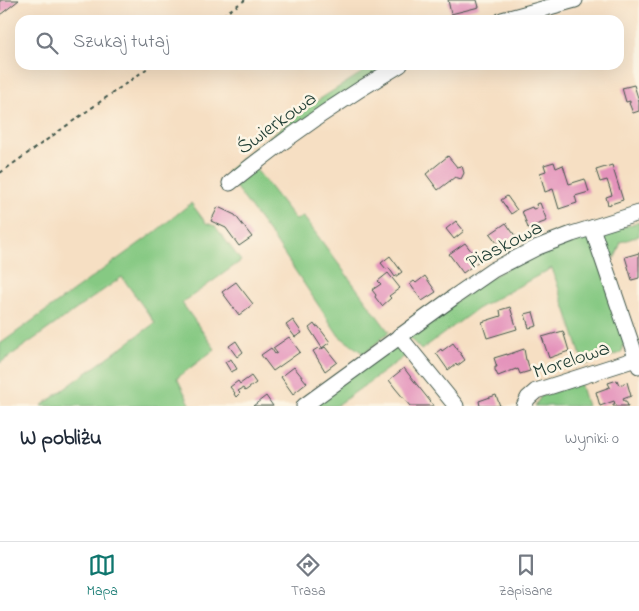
<!DOCTYPE html>
<html lang="pl">
<head>
<meta charset="utf-8">
<style>
  body { margin:0; font-family:"Indie Flower",sans-serif; background:#f6f6f7; color:#1f2937 }
  .list { margin:0; padding:0; list-style:none }
  h2 { display:flex; justify-content:space-between; align-items:center; height:65px; margin:0; padding:0 20px; font-size:21px }
  h2 small { font-size:16px; font-weight:400; color:#747a83 }
  .icon { flex:none; width:28px; height:28px; fill:none; stroke:currentColor; stroke-width:2; stroke-linecap:round; stroke-linejoin:round }
  .map { position:relative; flex:none; width:639px; height:406px; overflow:hidden }
  .search { position:absolute; background:#fff; box-shadow:0 5px 20px #0002; left:15px; right:15px; top:15px; height:55px; display:flex; align-items:center; gap:12px; box-sizing:border-box; padding:0 18px; border-radius:15px; color:#747a83; font-size:19px }
  .sheet { height:135px; background:#fff }
  nav { display:flex; justify-content:space-around; align-items:center; box-sizing:border-box; height:70px; border-top:1px solid #e0e1e3; background:#fff; font-size:14px; color:#747a83 }
  nav a { display:grid; justify-items:center; gap:2px }
  nav .on { color:#0f766e }
  .map>svg:first-child { display:block }
</style>
</head>
<body>
<div class="map">
<svg width="639" height="406" viewBox="0 0 639 406">
  <rect width="100%" height="100%" fill="#fcf5e5"/>
  <filter id="ink" filterUnits="userSpaceOnUse"><feTurbulence type="fractalNoise" baseFrequency=".02" numOctaves="2"/><feDisplacementMap in="SourceGraphic" scale="10" xChannelSelector="R" yChannelSelector="G"/><feConvolveMatrix kernelMatrix="1 2 1 2 8 2 1 2 1" color-interpolation-filters="sRGB"/></filter>
  <filter id="wash" filterUnits="userSpaceOnUse"><feTurbulence type="fractalNoise" baseFrequency=".0096" numOctaves="4" result="noise"/><feDisplacementMap in="SourceGraphic" scale="20" xChannelSelector="R" yChannelSelector="G"/><feGaussianBlur stdDeviation="1.12" result="paint"/><feColorMatrix in="noise" values="0 0 0 0 0 0 0 0 0 0 0 0 0 0 0 0 0 1.4 0 .05"/><feComposite in="paint" operator="in"/></filter>
  <g filter="url(#wash)">
    <rect width="100%" height="100%" fill="#f6dfc3"/>
    <g fill="#86c983" stroke="#52835c">
      <polygon points="374,65 392,65 229,176 226,172 251,151 312,104"/>
      <polygon points="255,168 296,220 303,216 389,332 364,354 339,336 274,239 234,185"/>
      <polygon points="191,203 206,223 215,226 241,261 182,303 215,349 177,378 190,404 187,406 41,406 155,323 122,277 0,363 0,344 155,232"/>
      <polygon points="639,222 639,236 621,242 615,258 608,251 604,252 602,236 608,232"/>
      <polygon points="590,235 627,345 622,346 623,350 620,353 584,365 552,268 477,309 421,350 408,336 485,281 530,255"/>
      <polygon points="397,342 408,354 336,406 310,406"/>
      <polygon points="580,383 587,406 535,406 541,396"/>
    </g>
    <g id="blocks">
      <g fill="#e493bb">
        <polygon points="0,0 19,0 0,15"/>
        <polygon points="448,0 477,0 479,7 451,14"/>
        <polygon points="634,85 639,101 639,111 633,113 629,103 630,103 630,101 626,102 622,88"/>
        <polygon points="448,156 457,167 462,166 464,173 461,179 455,177 438,190 426,174"/>
        <polygon points="554,162 556,168 563,165 569,184 585,179 589,192 575,196 577,203 559,209 553,189 545,192 540,173 546,171 544,165"/>
        <polygon points="612,165 623,200 608,205 606,197 612,195 607,180 600,182 596,170"/>
        <polygon points="507,196 517,210 511,214 501,200"/>
        <polygon points="540,203 547,221 528,228 522,211 532,207 533,209 537,208 536,204"/>
        <polygon points="218,207 235,215 252,237 239,246 226,228 211,221"/>
        <polygon points="456,221 464,231 454,239 446,229"/>
        <polygon points="506,223 516,237 501,248 490,234"/>
        <polygon points="465,243 479,261 463,273 449,254"/>
        <polygon points="639,253 639,278 632,280 625,257"/>
        <polygon points="390,256 402,272 395,277 389,268 386,269 381,263"/>
        <polygon points="388,273 400,288 389,296 391,298 382,306 375,297 376,295 372,290 381,284 378,281"/>
        <polygon points="425,276 436,292 422,301 410,284 414,281 416,283"/>
        <polygon points="236,282 253,304 239,315 222,292"/>
        <polygon points="510,307 517,329 487,338 482,322 501,316 500,310"/>
        <polygon points="533,312 537,326 529,328 525,314"/>
        <polygon points="293,320 302,333 295,337 286,325"/>
        <polygon points="314,324 316,327 318,326 330,342 322,348 309,328"/>
        <polygon points="563,331 569,351 549,358 542,337"/>
        <polygon points="289,337 300,352 273,371 261,355 271,348 275,354 277,353 273,348"/>
        <polygon points="236,341 243,352 237,357 229,346"/>
        <polygon points="453,343 465,360 457,366 456,364 448,370 436,353 441,349 442,351"/>
        <polygon points="325,347 337,362 325,371 313,351 318,348 320,350"/>
        <polygon points="524,349 526,360 527,360 530,371 520,374 518,369 516,370 516,369 498,376 495,370 495,367 497,367 494,358 507,354 507,355"/>
        <polygon points="231,359 237,369 231,372 225,362"/>
        <polygon points="294,367 307,383 293,394 281,377"/>
        <polygon points="404,368 410,376 434,406 410,406 395,388 389,380"/>
        <polygon points="251,376 256,383 245,391 243,388 238,391 240,393 236,397 234,394 235,393 230,387 238,381 240,384"/>
        <polygon points="617,380 619,385 627,382 631,396 623,399 624,401 626,401 628,406 613,406 613,404 615,404 614,401 600,406 596,392 610,387 608,383"/>
        <polygon points="496,395 500,406 480,406 479,401"/>
        <polygon points="266,396 273,406 253,406"/>
      </g>
    </g>
  </g>
  <g filter="url(#ink)">
    <use href="#blocks" fill-opacity="0" stroke="#3f5549" stroke-width="1"/>
    <g fill="none" stroke-linecap="round" stroke-linejoin="round">
      <g stroke="#3f5549" stroke-width="17">
        <g id="minor">
          <polyline points="502,20 575,0"/>
          <path d="M230,183c54,-44 110,-83 170,-118"/>
          <polyline points="592,228 639,366"/>
          <polyline points="399,336 456,406"/>
          <polyline points="304,406 454,297 493,270 538,247 572,234 639,213"/>
          <polyline points="524,406 528,398 536,391 639,358"/>
        </g>
      </g>
      <g stroke="#3f5549" stroke-width="2" stroke-dasharray="4 4" stroke-linecap="butt">
        <polyline points="216,20 245,0"/>
        <polyline points="0,173 152,65"/>
      </g>
      <use href="#minor" stroke="#fff" stroke-width="15"/>
    </g>
  </g>
  <g text-anchor="middle" stroke-width="5" stroke-linejoin="round" paint-order="stroke">
    <g font-size="21" fill="#1f3d34" stroke="#fcf5e5">
      <text transform="translate(276 122) rotate(-36)" y="7">Świerkowa</text>
      <text transform="translate(504 244) rotate(-28)" y="7">Piaskowa</text>
      <text transform="translate(571 359) rotate(-19)" y="7">Morelowa</text>
    </g>
  </g>
</svg>
<div class="search"><svg class="icon" aria-label="search" viewBox="0 0 24 24"><circle cx="10" cy="10" r="6"/><path d="M15 15l6 6"/></svg>Szukaj tutaj</div>
</div>
<section class="sheet">
<h2>W pobliżu<small>Wyniki: 0</small></h2>
<ul class="list">
</ul>
</section>
<nav>
<a class="on"><svg class="icon" aria-label="map" viewBox="0 0 24 24"><path d="M3 6l6-2 6 2 6-2v14l-6 2-6-2-6 2zM9 4v14M15 6v14"/></svg>Mapa</a>
<a><svg class="icon" aria-label="directions" viewBox="0 0 24 24"><path d="M12 3l9 9-9 9-9-9zM9 14v-3h6M13 9l2 2-2 2"/></svg>Trasa</a>
<a><svg class="icon" aria-label="saved" viewBox="0 0 24 24"><path d="M7 4h10v16l-5-4-5 4z"/></svg>Zapisane</a>
</nav>
</body>
</html>
